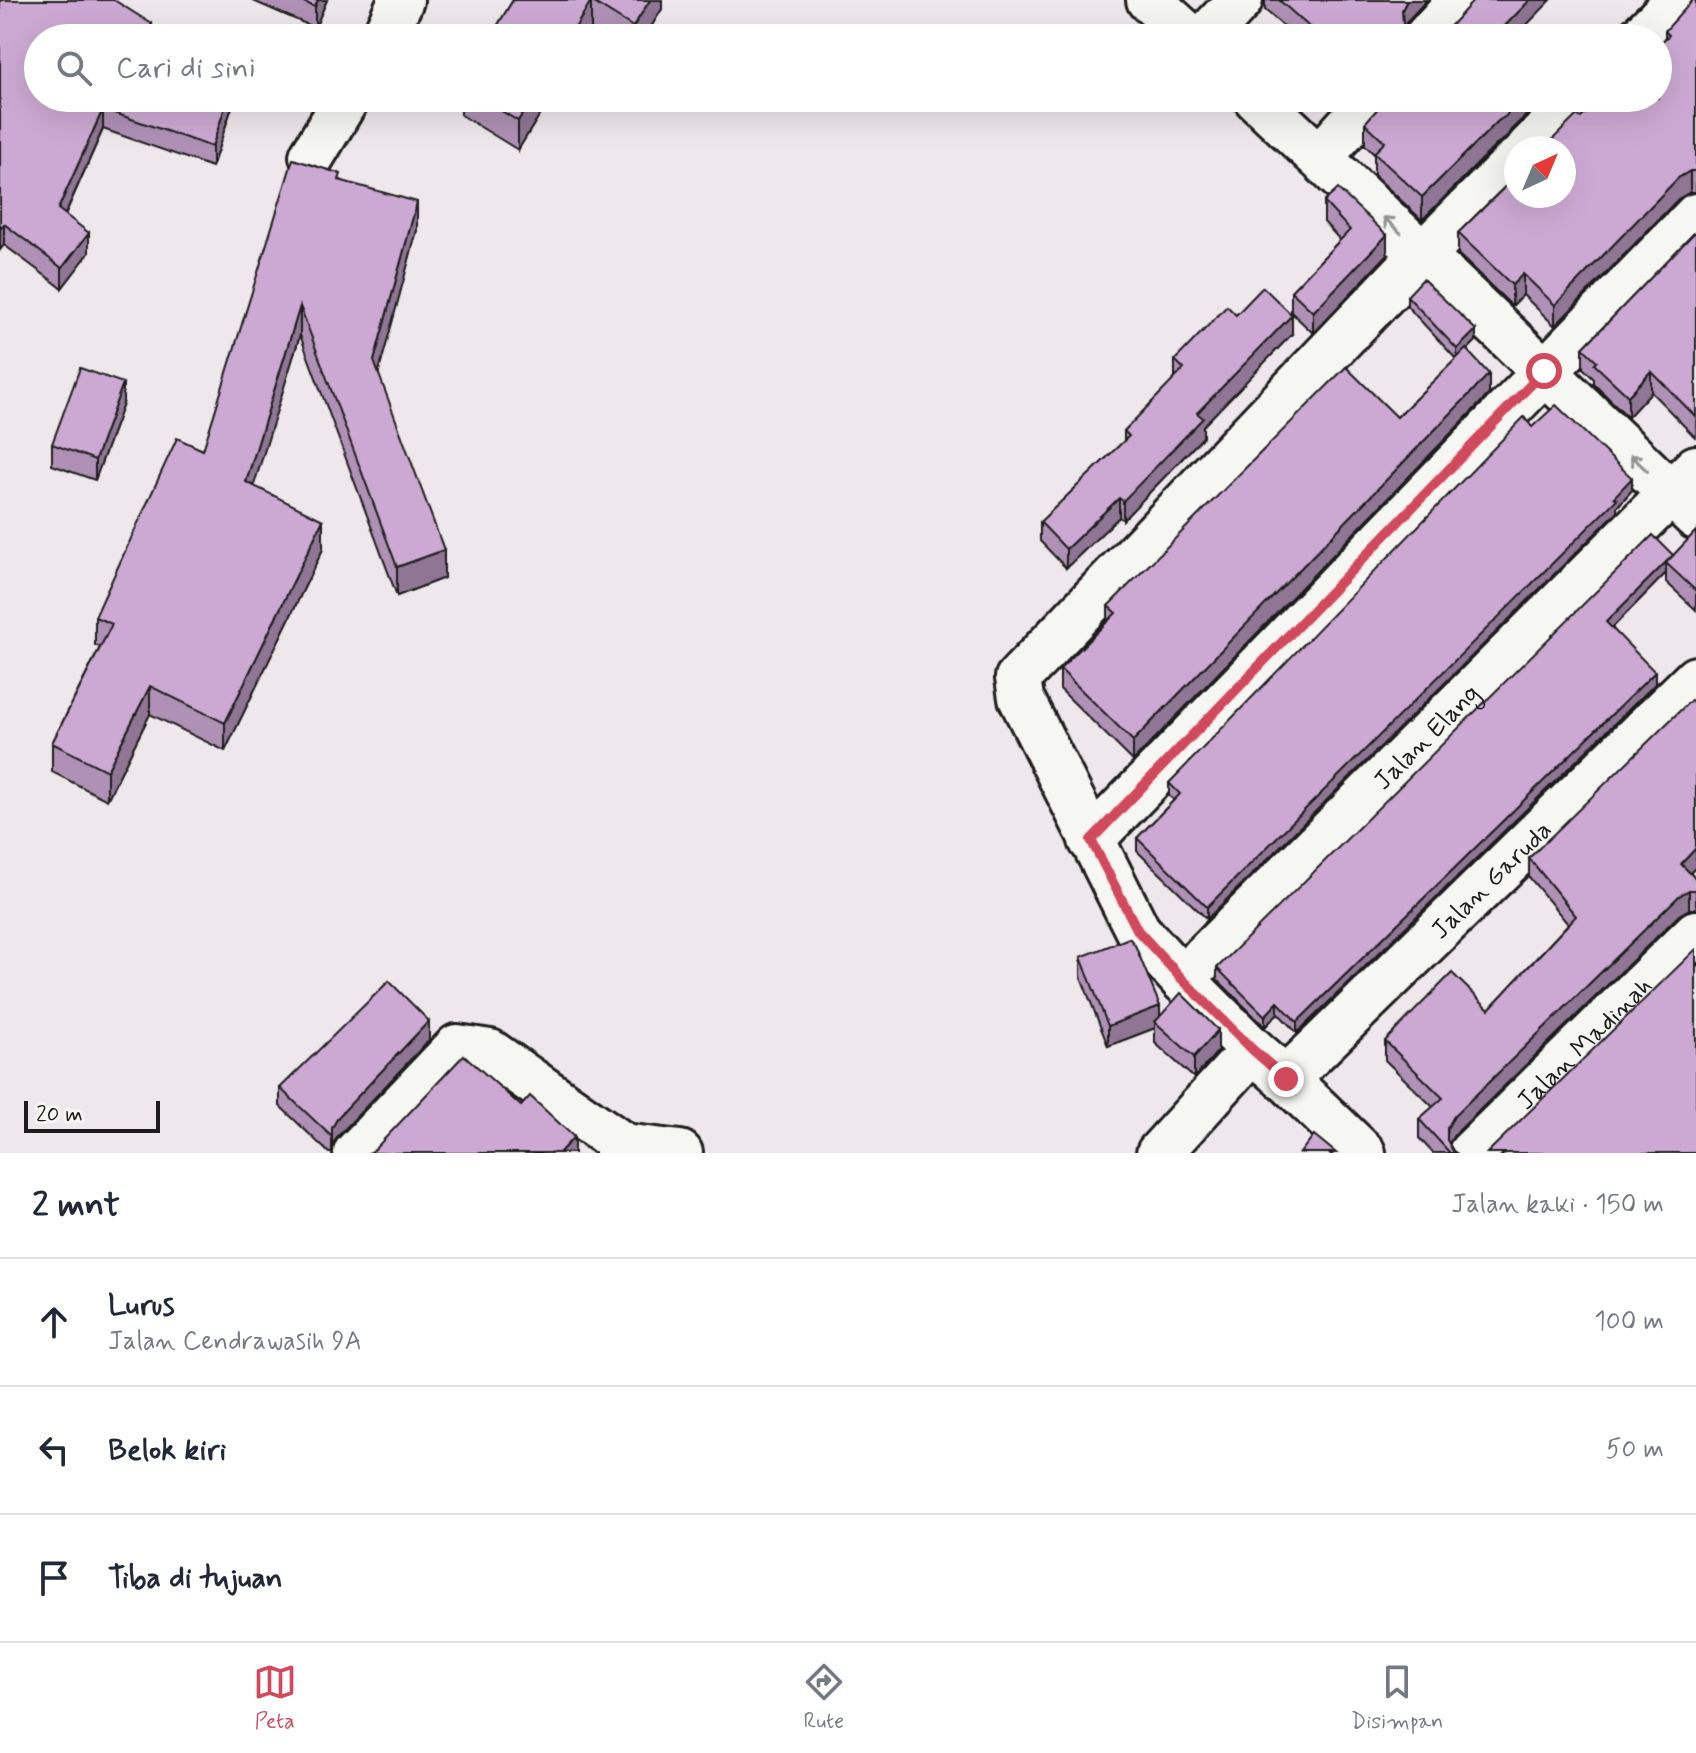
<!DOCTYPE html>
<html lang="id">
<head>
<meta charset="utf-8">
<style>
  body { margin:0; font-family:Mynerve,sans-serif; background:#f2f2f3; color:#1f2937 }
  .compass { position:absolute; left:1504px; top:136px; width:72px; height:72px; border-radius:50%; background:#fff; box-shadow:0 8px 32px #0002; rotate:44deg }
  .scale { position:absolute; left:24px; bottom:20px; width:136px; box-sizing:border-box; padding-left:8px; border:4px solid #1c1c1c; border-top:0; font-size:22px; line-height:28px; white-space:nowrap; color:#1c1c1c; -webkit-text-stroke:6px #f6f6f2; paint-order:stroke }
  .stop { position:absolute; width:24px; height:24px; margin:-18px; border:6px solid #d1495b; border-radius:50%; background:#fff }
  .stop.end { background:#d1495b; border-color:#fff; box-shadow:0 2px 8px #0008 }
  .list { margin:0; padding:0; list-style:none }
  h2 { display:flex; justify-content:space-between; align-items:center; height:104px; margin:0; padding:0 32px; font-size:34px }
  h2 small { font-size:26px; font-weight:400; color:#747a83 }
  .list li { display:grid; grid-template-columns:52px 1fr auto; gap:24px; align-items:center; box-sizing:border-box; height:128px; padding:0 32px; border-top:2px solid #e0e1e3 }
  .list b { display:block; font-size:30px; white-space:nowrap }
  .list p { margin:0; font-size:26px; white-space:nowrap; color:#747a83 }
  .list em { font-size:26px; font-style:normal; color:#747a83 }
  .icon { flex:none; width:44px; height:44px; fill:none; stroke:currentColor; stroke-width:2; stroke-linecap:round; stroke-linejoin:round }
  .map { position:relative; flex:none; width:1696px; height:1153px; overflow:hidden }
  .search { position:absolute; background:#fff; box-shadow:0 8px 32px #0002; left:24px; right:24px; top:24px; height:88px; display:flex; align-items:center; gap:20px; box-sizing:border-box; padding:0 28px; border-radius:44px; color:#747a83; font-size:30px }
  .sheet { height:488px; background:#fff }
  nav { display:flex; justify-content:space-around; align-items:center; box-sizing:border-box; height:112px; border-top:2px solid #e0e1e3; background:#fff; font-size:22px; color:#747a83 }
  nav a { display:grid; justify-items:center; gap:4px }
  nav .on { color:#d1495b }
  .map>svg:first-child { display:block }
</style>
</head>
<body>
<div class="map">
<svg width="1696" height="1153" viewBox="0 0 1696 1153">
  <rect width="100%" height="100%" fill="#eee7ec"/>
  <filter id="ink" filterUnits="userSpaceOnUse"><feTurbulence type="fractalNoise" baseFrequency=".0125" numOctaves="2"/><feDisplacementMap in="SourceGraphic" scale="16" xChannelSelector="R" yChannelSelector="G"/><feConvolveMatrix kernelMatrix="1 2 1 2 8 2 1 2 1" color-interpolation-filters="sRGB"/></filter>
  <g filter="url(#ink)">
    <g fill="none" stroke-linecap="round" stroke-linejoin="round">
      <g stroke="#1c1c1c" stroke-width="50">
        <g id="minor">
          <polyline points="1149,0 1191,38"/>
          <polyline points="384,38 401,0"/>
          <polyline points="1205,38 1240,0"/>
          <polyline points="1426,38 1460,0"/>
          <polyline points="1640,38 1678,0"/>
          <polyline points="1256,98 1422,254 1696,517"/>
          <polyline points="1529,148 1579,98"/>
          <polyline points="312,156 347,98"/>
          <polyline points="1320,157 1373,98"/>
          <polyline points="1091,840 1696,216"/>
          <path id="s1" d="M1182,979l514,-511"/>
          <path id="s2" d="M1286,1079l410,-400"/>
          <polyline points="356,1153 457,1047 490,1052 624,1146"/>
          <polyline points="617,1153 624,1146 680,1153"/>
          <polyline points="1159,1153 1253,1050"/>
          <polyline points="1363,1153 1286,1079 1253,1050 1182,979 1138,931 1021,698 1018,678 1409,268 1516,161"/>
          <path id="s3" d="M1471,1153l225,-220"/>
        </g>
      </g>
      <use href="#minor" stroke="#f6f6f2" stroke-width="44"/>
    </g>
    <g fill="#af91b5" stroke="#1c1c1c" stroke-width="2">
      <polygon points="0,0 152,38 38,98 235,98 212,167 103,129 65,215 89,253 62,288 4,245 0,250"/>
      <polygon points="251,0 327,0 315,28"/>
      <polygon points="513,0 662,0 662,9 644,38 604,38 591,30 587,38 490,38"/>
      <polygon points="1265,0 1427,0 1407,21 1404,27 1410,35 1416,38 1297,38 1265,10"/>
      <polygon points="1696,0 1696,192 1690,192 1678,199 1555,326 1523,295 1512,306 1458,254 1458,233 1547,145 1581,118 1665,39 1665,31"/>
      <polygon points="461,98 550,98 518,150 461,115"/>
      <polygon points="1541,98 1541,101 1511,130 1506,138 1498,143 1422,220 1374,175 1374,154 1365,145 1365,123"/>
      <polygon points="341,180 417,230 378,373 444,578 397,596 300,335 253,486 323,549 225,751 150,714 107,800 52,772 52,743 100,647 95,645 95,617 203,450"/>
      <polygon points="1324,202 1387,255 1313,333 1291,312 1291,291 1340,240 1324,222"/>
      <polygon points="1696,231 1696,436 1695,437 1651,392 1628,417 1594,384 1594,379 1583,368 1583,348"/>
      <polygon points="1407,296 1476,341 1467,350 1489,394 1133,761 1060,689 1060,669 1108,621 1108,606 1397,417 1456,359 1407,306"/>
      <polygon points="1236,315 1292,334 1203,426 1203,437 1123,520 1119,517 1066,568 1040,541 1040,522 1124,441 1124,431 1175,379 1175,360"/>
      <polygon points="123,404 95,480 52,465 52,444"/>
      <polygon points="1532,427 1632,490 1617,507 1617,512 1207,919 1137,851 1137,838 1174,800 1169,796 1169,783"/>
      <polygon points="1696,531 1696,610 1666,582 1666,573 1612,628 1655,684 1297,1033 1278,1013 1265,1027 1217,979 1217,968 1673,556"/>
      <polygon points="1696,705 1696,867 1690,873 1696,879 1696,909 1689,909 1679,915 1454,1135 1449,1144 1453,1151 1456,1153 1433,1153 1419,1138 1419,1119 1433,1107 1385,1060 1385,1041 1489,1009 1568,924 1529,877 1529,858"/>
      <polygon points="1081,957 1160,1018 1218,1051 1194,1078 1155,1043 1155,1028 1108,1046 1081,977"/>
      <polygon points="429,1040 338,1136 332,1146 332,1153 329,1153 280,1106 280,1088"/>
    </g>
    <g fill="#8f7694" stroke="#1c1c1c" stroke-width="2">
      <polygon points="318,0 327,0 315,28 315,7"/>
      <polygon points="650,0 662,0 662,9 644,38 633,38 633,27"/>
      <polygon points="1407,0 1427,0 1407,21 1402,32 1402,10"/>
      <polygon points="1530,0 1551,0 1514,38 1496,38 1496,35"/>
      <polygon points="591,1 591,30 587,38 569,38"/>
      <polygon points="152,24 152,38 143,38"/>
      <polygon points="228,98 235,98 212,167 212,147"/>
      <polygon points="532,98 550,98 518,150 518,121"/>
      <polygon points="1521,98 1541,98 1541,101 1511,130 1506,138 1498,143 1422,220 1422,197"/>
      <polygon points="103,109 103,129 58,230 58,209"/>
      <polygon points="1690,171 1690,192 1678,199 1555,326 1555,305 1678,178"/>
      <polygon points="417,202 417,230 374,390 374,361"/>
      <polygon points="4,224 4,245 0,250 0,229"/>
      <polygon points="89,233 89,253 62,288 62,268"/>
      <polygon points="1387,235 1387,255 1313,333 1313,312"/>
      <polygon points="1523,274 1523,295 1512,306 1512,285"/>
      <polygon points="300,306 300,335 246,511 246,482"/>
      <polygon points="1292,315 1292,334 1203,426 1203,437 1123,520 1123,501 1197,413"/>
      <polygon points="1476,330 1476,341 1457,360 1457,349"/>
      <polygon points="1651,371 1651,392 1628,417 1628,396"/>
      <polygon points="1489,374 1489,394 1133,761 1133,741"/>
      <polygon points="123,383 123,404 95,480 95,460"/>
      <polygon points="1632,478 1632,490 1617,507 1617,512 1207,919 1207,907"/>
      <polygon points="1119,498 1119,517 1066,568 1066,549"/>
      <polygon points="323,520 323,549 225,751 225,723"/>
      <polygon points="444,550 444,578 397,596 397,567"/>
      <polygon points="1673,555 1666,563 1666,573 1606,634 1606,622"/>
      <polygon points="1655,672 1655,684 1297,1033 1297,1022"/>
      <polygon points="150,686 150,714 107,800 107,771"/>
      <polygon points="1696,848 1696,867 1681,883 1681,864"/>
      <polygon points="1689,890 1689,909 1679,915 1454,1135 1447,1147 1447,1128 1454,1116 1679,896"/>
      <polygon points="1278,1002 1278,1013 1265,1027 1265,1016"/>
      <polygon points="1160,1006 1160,1026 1155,1022 1155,1028 1108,1046 1108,1026"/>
      <polygon points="429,1021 429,1040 338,1136 332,1146 332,1128 338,1117"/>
      <polygon points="1218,1030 1218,1051 1194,1078 1194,1057"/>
      <polygon points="574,1137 574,1153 559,1153"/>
    </g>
    <g fill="#cca9d3" stroke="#1c1c1c" stroke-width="2">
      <polygon points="0,0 114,0 152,24 143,38 38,38 38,98 228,98 212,147 103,109 58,209 89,233 62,268 4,224 0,229"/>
      <polygon points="299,0 318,0 315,7"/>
      <polygon points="513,0 650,0 633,27 591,1 569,38 490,38"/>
      <polygon points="1279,0 1407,0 1402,10 1403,24 1410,35 1416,38 1310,38 1315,32"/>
      <polygon points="1474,0 1530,0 1496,35 1499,38 1436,38 1445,32"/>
      <polygon points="1693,0 1696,0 1696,171 1690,171 1678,178 1555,305 1523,274 1512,285 1458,233 1516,176 1516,196 1564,196 1564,148 1541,148 1547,145 1577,115 1581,118 1602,98 1658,98 1658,45 1669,35 1665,31"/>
      <polygon points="480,98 532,98 518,121"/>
      <polygon points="1387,98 1521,98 1511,108 1506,116 1498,121 1422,197 1374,153 1385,142 1365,123"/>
      <polygon points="293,159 341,174 339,180 417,202 374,361 444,550 397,567 300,306 246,482 323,520 225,723 150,686 107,771 52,743 112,624 95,617 177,438 203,450"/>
      <polygon points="1338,189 1387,235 1313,312 1291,291 1350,230 1324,202"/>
      <polygon points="1696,231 1696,416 1695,416 1651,371 1628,396 1594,364 1597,361 1583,348"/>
      <polygon points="1423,279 1476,330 1457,349 1407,296"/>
      <polygon points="1263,287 1292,315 1197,413 1203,418 1123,501 1119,498 1066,549 1040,522 1129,436 1124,431 1184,369 1175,360 1227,306 1236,315"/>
      <polygon points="1466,349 1489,374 1133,741 1060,669 1116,613 1108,606 1346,367 1397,417"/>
      <polygon points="80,368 123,383 95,460 52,444"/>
      <polygon points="1556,405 1632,478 1614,497 1617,499 1207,907 1137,838 1180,794 1169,783 1524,417 1532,427"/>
      <polygon points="1696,531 1696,591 1666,563"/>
      <polygon points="1653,535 1673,555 1606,622 1655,672 1297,1022 1278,1002 1265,1016 1217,968"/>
      <polygon points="1691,700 1696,705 1696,848 1681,864 1696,879 1696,890 1689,890 1679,896 1454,1116 1447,1128 1447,1140 1453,1151 1456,1153 1450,1153 1419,1119 1443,1098 1385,1041 1452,973 1489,1009 1576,916 1529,858"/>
      <polygon points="1129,938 1135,945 1160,1006 1108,1026 1081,957"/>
      <polygon points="1696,949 1696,1153 1487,1153 1488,1152"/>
      <polygon points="389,981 429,1021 338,1117 332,1128 332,1137 280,1088"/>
      <polygon points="1181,993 1218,1030 1194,1057 1155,1022"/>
      <polygon points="464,1055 521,1106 530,1096 574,1137 559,1153 369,1153 374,1150"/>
      <polygon points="1314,1135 1336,1153 1300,1153"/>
    </g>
    <defs><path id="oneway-shaft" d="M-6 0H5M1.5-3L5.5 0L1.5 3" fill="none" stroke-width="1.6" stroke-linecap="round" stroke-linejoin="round" transform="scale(2)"/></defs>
    <g stroke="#949492">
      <use href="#oneway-shaft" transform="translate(1392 225) rotate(-137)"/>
      <use href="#oneway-shaft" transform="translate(1639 463) rotate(-136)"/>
    </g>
  </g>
  <g fill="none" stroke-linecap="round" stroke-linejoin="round" filter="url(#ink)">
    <polyline stroke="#d1495b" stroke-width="10" points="1286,1079 1253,1050 1182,979 1138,931 1091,840 1544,371"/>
  </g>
  <g text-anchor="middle" stroke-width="7" stroke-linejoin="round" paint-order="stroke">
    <g font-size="26" fill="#1c1c1c" stroke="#f6f6f2">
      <text dy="9" stroke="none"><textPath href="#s1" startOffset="344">Jalan Elang</textPath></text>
      <text dy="9" stroke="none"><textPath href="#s2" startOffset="286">Jalan Garuda</textPath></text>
      <text dy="9" stroke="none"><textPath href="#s3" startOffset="158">Jalan Madinah</textPath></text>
    </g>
  </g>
</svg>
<svg class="compass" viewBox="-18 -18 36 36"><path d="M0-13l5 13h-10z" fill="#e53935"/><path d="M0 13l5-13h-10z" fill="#747a83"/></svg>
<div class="scale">20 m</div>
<div class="stop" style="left:1544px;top:371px"></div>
<div class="stop end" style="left:1286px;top:1079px"></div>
<div class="search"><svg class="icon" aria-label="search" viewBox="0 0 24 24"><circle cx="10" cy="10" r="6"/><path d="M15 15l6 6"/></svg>Cari di sini</div>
</div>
<section class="sheet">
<h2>2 mnt<small>Jalan kaki · 150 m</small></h2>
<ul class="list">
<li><svg class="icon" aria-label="ahead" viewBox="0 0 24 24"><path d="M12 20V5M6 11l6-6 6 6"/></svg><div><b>Lurus</b><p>Jalan Cendrawasih 9A</p></div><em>100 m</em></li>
<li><svg class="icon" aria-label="left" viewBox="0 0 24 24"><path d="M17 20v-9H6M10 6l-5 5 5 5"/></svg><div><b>Belok kiri</b></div><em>50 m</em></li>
<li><svg class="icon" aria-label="arrive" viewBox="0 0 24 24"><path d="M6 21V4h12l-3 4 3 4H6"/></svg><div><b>Tiba di tujuan</b></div></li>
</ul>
</section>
<nav>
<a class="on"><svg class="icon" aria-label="map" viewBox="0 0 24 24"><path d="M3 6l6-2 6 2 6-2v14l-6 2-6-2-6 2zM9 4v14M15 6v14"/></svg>Peta</a>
<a><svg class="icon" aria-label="directions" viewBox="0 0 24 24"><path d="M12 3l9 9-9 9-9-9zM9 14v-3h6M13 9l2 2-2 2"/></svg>Rute</a>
<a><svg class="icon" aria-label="saved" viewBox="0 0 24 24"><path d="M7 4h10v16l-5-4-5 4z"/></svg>Disimpan</a>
</nav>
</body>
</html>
